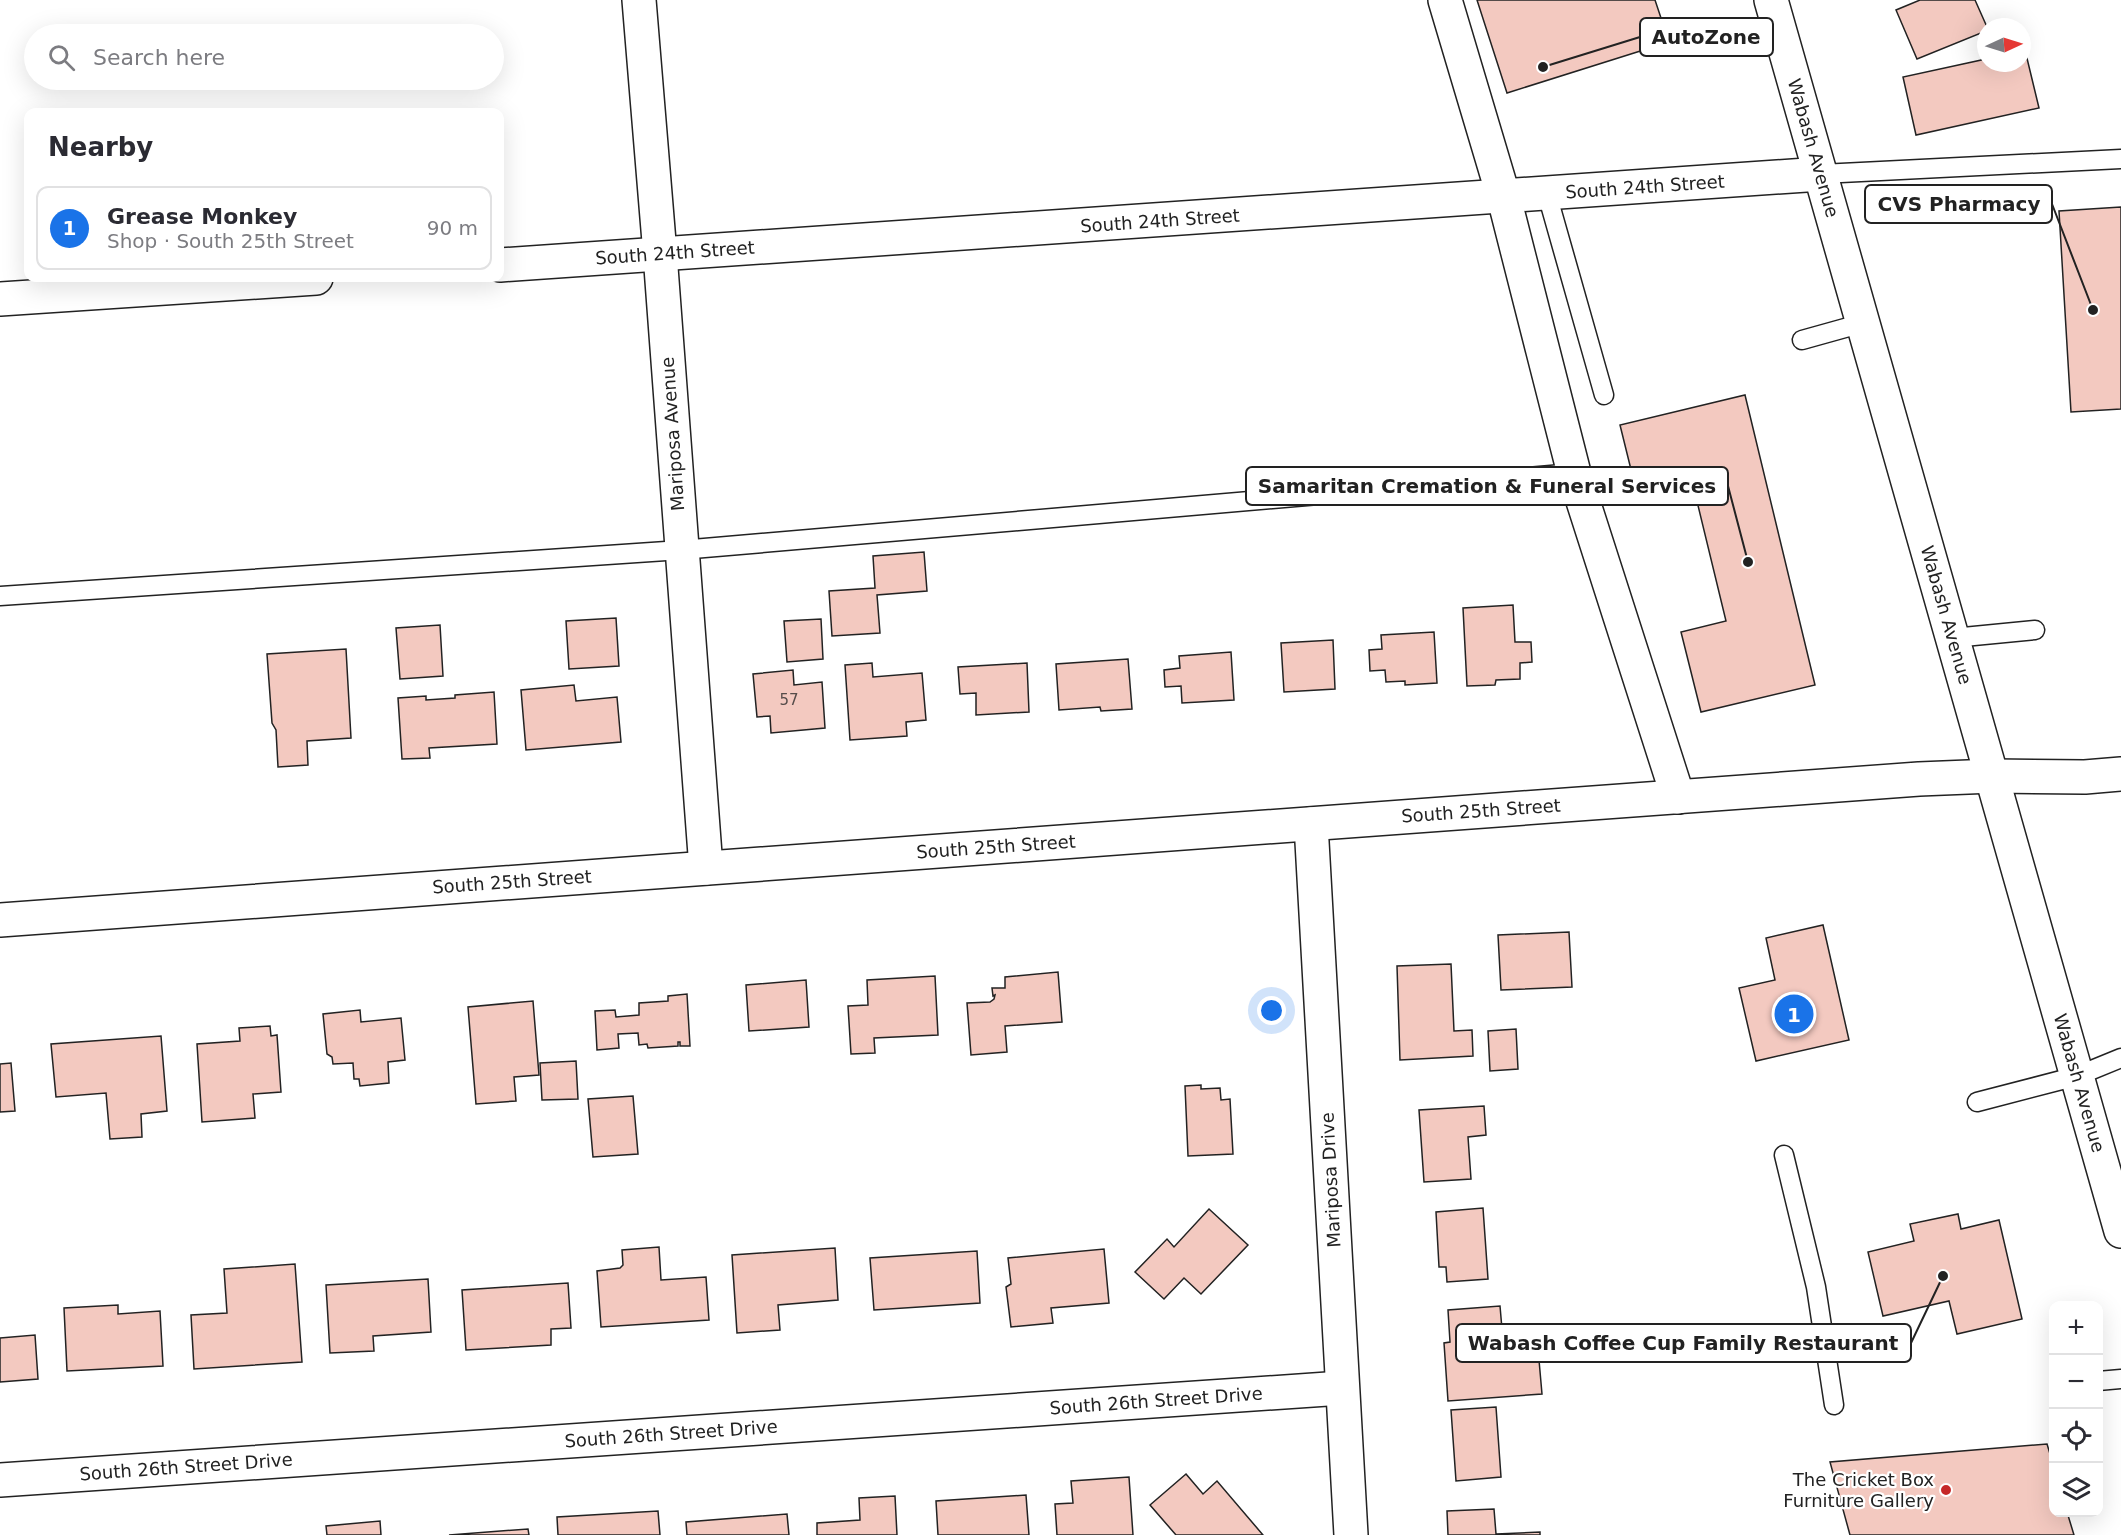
<!DOCTYPE html>
<html lang="en">
<head>
<meta charset="utf-8">
<style>
  body { margin:0; font-family:"DejaVu Sans",sans-serif; background:#f2f2f3; color:#2b2b33 }
  .controls { position:absolute; right:18px; bottom:18px; display:grid; overflow:hidden; border-radius:12px; box-shadow:0 6px 24px #0002 }
  .controls button { width:54px; height:54px; display:grid; place-items:center; padding:0; border:0; border-bottom:2px solid #e1e1e2; background:#fff; color:#2b2b33; font:30px sans-serif }
  .compass { position:absolute; left:1977px; top:18px; width:54px; height:54px; border-radius:50%; background:#fff; box-shadow:0 6px 24px #0002; rotate:86deg }
  .you { position:absolute; left:1272px; top:1011px; width:21px; height:21px; margin:-15px; border:4px solid #fff; border-radius:50%; background:#1a73e8; box-shadow:0 0 0 9px #1a73e833 }
  .badge { display:grid; place-items:center; width:39px; height:39px; border-radius:50%; background:#1a73e8; color:#fff; font-size:20px; font-weight:700 }
  .pin { position:absolute; translate:-50% -50%; border:3px solid #fff; box-shadow:0 2px 6px #0006 }
  .list { margin:0; padding:0; list-style:none }
  h2 { display:flex; justify-content:space-between; align-items:center; height:78px; margin:0; padding:0 24px; font-size:26px }
  h2 small { font-size:20px; font-weight:400; color:#7c7c81 }
  .list li { display:grid; grid-template-columns:39px 1fr auto; gap:18px; align-items:center; box-sizing:border-box; height:84px; margin:0 12px 12px; padding:0 12px; border:2px solid #e1e1e2; border-radius:12px }
  .list b { display:block; font-size:22px; white-space:nowrap }
  .list p { margin:0; font-size:20px; white-space:nowrap; color:#7c7c81 }
  .list em { font-size:20px; font-style:normal; color:#7c7c81 }
  .icon { flex:none; width:33px; height:33px; fill:none; stroke:currentColor; stroke-width:2; stroke-linecap:round; stroke-linejoin:round }
  .map { position:relative; flex:none; width:2121px; height:1535px; overflow:hidden }
  .search { position:absolute; background:#fff; box-shadow:0 6px 24px #0002; left:24px; top:24px; width:480px; height:66px; display:flex; align-items:center; gap:15px; box-sizing:border-box; padding:0 21px; border-radius:33px; color:#7c7c81; font-size:22px }
  .panel { position:absolute; background:#fff; box-shadow:0 6px 24px #0002; left:24px; top:108px; width:480px; height:174px; border-radius:12px }
  .map>svg:first-child { display:block }
</style>
</head>
<body>
<div class="map">
<svg width="2121" height="1535" viewBox="0 0 2121 1535">
  <rect width="100%" height="100%" fill="#fff"/>
  <g fill="#f3c9c0" stroke="#222" stroke-width="1.5">
    <polygon points="1477,0 1655,0 1669,42 1507,93"/>
    <polygon points="1920,0 1975,0 1987,27 1986,31 1917,59 1896,10"/>
    <polygon points="2022,50 2025,50 2039,108 1916,135 1903,77 1986,59 1986,63 2022,63"/>
    <polygon points="2121,207 2121,409 2071,412 2059,211"/>
    <polygon points="1745,395 1815,685 1701,712 1681,632 1726,621 1694,489 1639,502 1620,425"/>
    <polygon points="924,552 927,591 877,595 880,633 832,636 829,591 875,588 873,556"/>
    <polygon points="1513,605 1515,642 1531,642 1532,662 1520,663 1520,679 1496,680 1495,685 1467,686 1463,608"/>
    <polygon points="616,618 619,666 569,669 566,621"/>
    <polygon points="821,619 823,659 787,662 784,621"/>
    <polygon points="440,625 443,676 400,679 396,628"/>
    <polygon points="1434,632 1437,683 1405,685 1405,681 1386,682 1385,670 1370,671 1369,650 1382,649 1381,635"/>
    <polygon points="1333,640 1335,689 1284,692 1281,643"/>
    <polygon points="346,649 351,738 307,741 308,765 278,767 276,730 272,723 267,654"/>
    <polygon points="1231,652 1234,700 1182,703 1181,686 1165,687 1164,670 1180,668 1179,656"/>
    <polygon points="1128,659 1132,709 1101,711 1100,707 1059,710 1056,664"/>
    <polygon points="872,663 873,677 922,673 926,720 906,722 907,736 850,740 845,665"/>
    <polygon points="1027,663 1029,712 976,715 976,693 960,694 958,667"/>
    <polygon points="793,670 794,685 822,682 825,728 771,733 770,716 757,717 753,674"/>
    <polygon points="574,685 576,701 617,697 621,742 526,750 521,690"/>
    <polygon points="494,692 497,744 429,748 430,758 402,759 398,698 426,696 426,700 455,698 455,695"/>
    <polygon points="1823,925 1849,1040 1756,1061 1739,988 1775,980 1766,938"/>
    <polygon points="1569,932 1572,987 1501,990 1498,935"/>
    <polygon points="1451,964 1454,1031 1472,1030 1473,1056 1400,1060 1397,966"/>
    <polygon points="1058,972 1062,1022 1005,1026 1007,1052 971,1055 967,1003 990,1002 994,999 995,995 993,996 992,988 1005,988 1005,977"/>
    <polygon points="935,976 938,1035 874,1038 875,1053 851,1054 848,1006 868,1005 867,980"/>
    <polygon points="806,980 809,1027 749,1031 746,985"/>
    <polygon points="687,994 690,1046 680,1046 680,1042 678,1042 678,1046 648,1048 647,1044 639,1045 638,1033 618,1034 619,1048 597,1050 595,1011 615,1010 616,1017 639,1015 639,1003 668,1001 668,996"/>
    <polygon points="533,1001 539,1075 514,1077 516,1101 476,1104 468,1007"/>
    <polygon points="360,1010 361,1022 401,1018 405,1060 388,1062 389,1083 360,1086 359,1079 354,1079 353,1063 333,1064 332,1057 327,1054 323,1014"/>
    <polygon points="270,1026 271,1036 277,1035 281,1092 253,1094 255,1118 202,1122 197,1044 240,1041 239,1028"/>
    <polygon points="1516,1029 1518,1069 1490,1071 1488,1031"/>
    <polygon points="161,1036 167,1111 141,1114 142,1137 110,1139 106,1093 56,1097 51,1044"/>
    <polygon points="576,1061 578,1099 542,1100 540,1063"/>
    <polygon points="11,1063 15,1111 0,1112 0,1064"/>
    <polygon points="1201,1085 1201,1089 1220,1088 1221,1100 1230,1099 1233,1154 1188,1156 1185,1086"/>
    <polygon points="633,1096 638,1154 593,1157 588,1099"/>
    <polygon points="1484,1106 1486,1135 1468,1137 1471,1179 1424,1182 1419,1110"/>
    <polygon points="1483,1208 1488,1279 1447,1282 1446,1267 1439,1267 1436,1212"/>
    <polygon points="1209,1209 1248,1245 1201,1294 1184,1278 1164,1299 1135,1272 1167,1239 1174,1247"/>
    <polygon points="1958,1214 1961,1229 1999,1220 2022,1319 1957,1334 1949,1301 1883,1316 1868,1252 1914,1241 1910,1224"/>
    <polygon points="659,1247 661,1280 706,1277 709,1320 601,1327 597,1271 620,1268 623,1265 622,1250"/>
    <polygon points="835,1248 838,1300 778,1305 780,1330 737,1333 732,1255"/>
    <polygon points="1104,1249 1109,1303 1051,1308 1053,1323 1011,1327 1006,1287 1011,1284 1008,1258"/>
    <polygon points="977,1251 980,1303 874,1310 870,1258"/>
    <polygon points="295,1264 302,1362 194,1369 191,1315 227,1313 224,1269"/>
    <polygon points="428,1279 431,1332 373,1336 374,1351 330,1353 326,1285"/>
    <polygon points="568,1283 571,1328 551,1329 551,1345 466,1350 462,1290"/>
    <polygon points="118,1305 118,1314 160,1311 163,1366 67,1371 64,1308"/>
    <polygon points="1500,1306 1502,1329 1536,1326 1542,1394 1448,1401 1444,1343 1450,1342 1448,1310"/>
    <polygon points="35,1335 38,1379 0,1382 0,1338"/>
    <polygon points="1496,1407 1501,1477 1456,1481 1451,1410"/>
    <polygon points="2047,1444 2054,1467 2054,1512 2067,1512 2074,1535 1850,1535 1830,1462"/>
    <polygon points="1186,1474 1203,1494 1217,1481 1263,1535 1176,1535 1150,1505"/>
    <polygon points="1129,1477 1133,1535 1057,1535 1055,1504 1073,1503 1071,1481"/>
    <polygon points="1026,1495 1029,1535 938,1535 936,1501"/>
    <polygon points="895,1496 897,1535 817,1535 817,1523 860,1520 859,1498"/>
    <polygon points="1494,1509 1496,1534 1540,1532 1540,1535 1448,1535 1447,1511"/>
    <polygon points="658,1511 660,1535 558,1535 557,1517"/>
    <polygon points="787,1514 789,1535 687,1535 686,1522"/>
    <polygon points="380,1521 381,1535 327,1535 326,1526"/>
    <polygon points="528,1529 529,1535 449,1535"/>
  </g>
  <g fill="none" stroke-linecap="round" stroke-linejoin="round">
    <g stroke="#222" stroke-width="21">
      <g id="service">
        <polyline points="1821,174 2121,159"/>
        <polyline points="1547,194 1604,395"/>
        <polyline points="1802,340 1863,323"/>
        <polyline points="0,596 681,550 1574,473"/>
        <polyline points="1953,638 2035,630"/>
        <polyline points="1977,1102 2077,1076 2121,1058"/>
        <polyline points="1784,1155 1816,1287 1834,1405"/>
        <polyline points="2098,1381 2121,1379"/>
      </g>
    </g>
    <g stroke="#222" stroke-width="36">
      <g id="minor">
        <polyline points="639,0 660,254 706,868"/>
        <polyline points="1445,0 1504,198 1574,473 1678,797"/>
        <polyline points="500,265 1821,174"/>
        <polyline points="0,299 316,278"/>
        <polyline points="1311,824 1351,1535"/>
        <polyline points="0,1480 1342,1388"/>
      </g>
    </g>
    <g stroke="#222" stroke-width="36">
      <polyline id="tertiary" points="1993,776 2085,777 2121,774"/>
    </g>
    <g stroke="#222" stroke-width="36">
      <polyline id="secondary" points="0,920 1919,779 1993,776"/>
    </g>
    <g stroke="#222" stroke-width="36">
      <polyline id="primary" points="1771,0 2121,1231"/>
    </g>
    <use href="#service" stroke="#fff" stroke-width="18"/>
    <use href="#minor" stroke="#fff" stroke-width="33"/>
    <use href="#tertiary" stroke="#fff" stroke-width="33"/>
    <use href="#secondary" stroke="#fff" stroke-width="33"/>
    <use href="#primary" stroke="#fff" stroke-width="33"/>
  </g>
  <circle fill="#c62828" stroke="#fff" stroke-width="2" cx="1946" cy="1490" r="6"/>
  <g text-anchor="middle" stroke-width="4.5" stroke-linejoin="round" paint-order="stroke">
    <g font-size="15" fill="#564c4a">
      <text x="789" y="705">57</text>
    </g>
    <g font-size="18" fill="#222" stroke="#fff">
      <text transform="translate(1813 148) rotate(74)" y="6">Wabash Avenue</text>
      <text transform="translate(1645 187) rotate(-4)" y="6">South 24th Street</text>
      <text transform="translate(1160 221) rotate(-4)" y="6">South 24th Street</text>
      <text transform="translate(675 253) rotate(-4)" y="6">South 24th Street</text>
      <text transform="translate(673 434) rotate(-94)" y="6">Mariposa Avenue</text>
      <text transform="translate(1946 615) rotate(74)" y="6">Wabash Avenue</text>
      <text transform="translate(1481 811) rotate(-4)" y="6">South 25th Street</text>
      <text transform="translate(996 847) rotate(-4)" y="6">South 25th Street</text>
      <text transform="translate(512 882) rotate(-4)" y="6">South 25th Street</text>
      <text transform="translate(2079 1083) rotate(74)" y="6">Wabash Avenue</text>
      <text transform="translate(1331 1180) rotate(-93)" y="6">Mariposa Drive</text>
      <text transform="translate(1156 1401) rotate(-4)" y="6">South 26th Street Drive</text>
      <text transform="translate(671 1434) rotate(-4)" y="6">South 26th Street Drive</text>
      <text transform="translate(186 1467) rotate(-4)" y="6">South 26th Street Drive</text>
    </g>
    <g font-size="18" fill="#222" stroke="#fff" text-anchor="end">
      <text x="1934" y="1486">The Cricket Box<tspan x="1934" dy="21">Furniture Gallery</tspan></text>
    </g>
  </g>
  <path fill="none" stroke="#222" stroke-width="2" d="M1543 67L1640 37M2093 310L2052 204M1748 562L1728 486M1943 1276L1911 1343"/>
  <g fill="#222" stroke="#fff" stroke-width="2">
    <circle cx="1543" cy="67" r="6"/>
    <circle cx="2093" cy="310" r="6"/>
    <circle cx="1748" cy="562" r="6"/>
    <circle cx="1943" cy="1276" r="6"/>
  </g>
  <g fill="#fff" stroke="#222" stroke-width="2">
    <rect x="1640" y="18" width="133" height="38" rx="6"/>
    <rect x="1865" y="185" width="187" height="38" rx="6"/>
    <rect x="1246" y="467" width="482" height="38" rx="6"/>
    <rect x="1456" y="1324" width="455" height="38" rx="6"/>
  </g>
  <g font-size="20" text-anchor="middle" font-weight="bold" fill="#222">
    <text x="1706" y="44">AutoZone</text>
    <text x="1959" y="211">CVS Pharmacy</text>
    <text x="1487" y="493">Samaritan Cremation &amp; Funeral Services</text>
    <text x="1683" y="1350">Wabash Coffee Cup Family Restaurant</text>
  </g>
</svg>
<div class="controls">
<button>+</button>
<button>−</button>
<button><svg class="icon" aria-label="locate" viewBox="0 0 24 24"><circle cx="12" cy="12" r="6"/><path d="M12 2v4M12 18v4M2 12h4M18 12h4"/></svg></button>
<button><svg class="icon" aria-label="layers" viewBox="0 0 24 24"><path d="M12 4l9 5-9 5-9-5zM3 14l9 5 9-5"/></svg></button>
</div>
<svg class="compass" viewBox="-18 -18 36 36"><path d="M0-13l5 13h-10z" fill="#e53935"/><path d="M0 13l5-13h-10z" fill="#7c7c81"/></svg>
<div class="you"></div>
<div class="pin badge" style="left:1794px;top:1014px">1</div>
<div class="search"><svg class="icon" aria-label="search" viewBox="0 0 24 24"><circle cx="10" cy="10" r="6"/><path d="M15 15l6 6"/></svg>Search here</div>
<section class="panel">
<h2>Nearby<small></small></h2>
<ul class="list">
<li><span class="badge">1</span><div><b>Grease Monkey</b><p>Shop · South 25th Street</p></div><em>90 m</em></li>
</ul>
</section>
</div>
</body>
</html>
